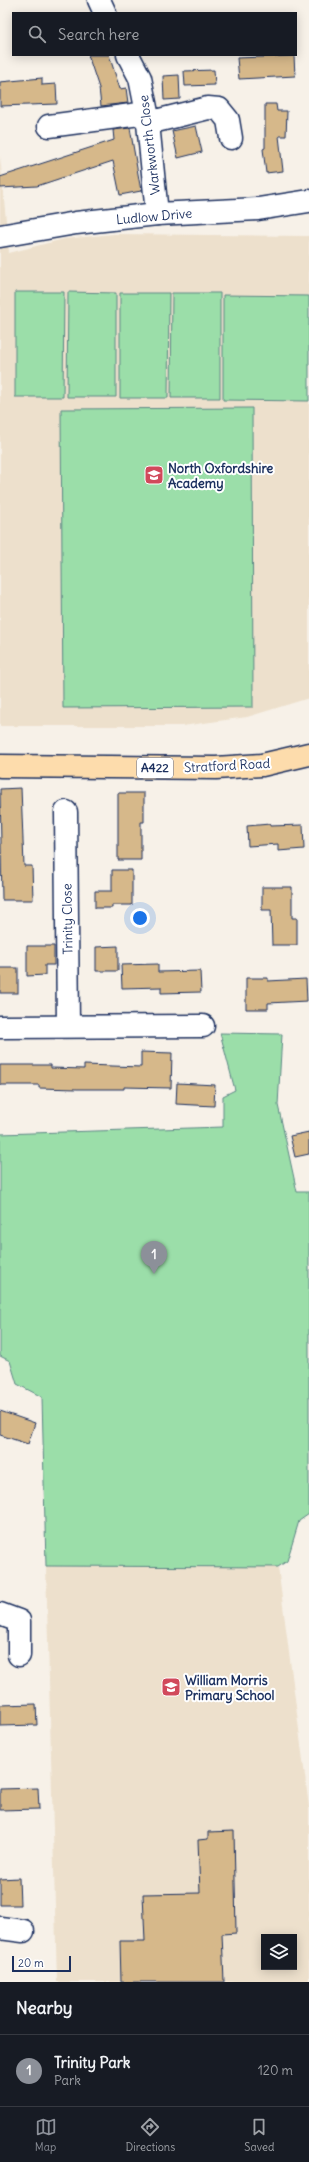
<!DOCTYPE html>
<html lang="en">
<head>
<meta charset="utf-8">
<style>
  body { margin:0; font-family:Delius,sans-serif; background:#20242c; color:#f1f3f6 }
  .controls { position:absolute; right:12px; bottom:12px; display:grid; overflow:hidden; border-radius:0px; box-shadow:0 2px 10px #0003 }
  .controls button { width:36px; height:36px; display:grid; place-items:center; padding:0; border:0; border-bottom:1px solid #363941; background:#171b24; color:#f1f3f6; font:20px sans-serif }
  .scale { position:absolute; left:12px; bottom:10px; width:59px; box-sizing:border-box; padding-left:4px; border:2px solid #1b2f5e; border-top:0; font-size:11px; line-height:14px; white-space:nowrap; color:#1b2f5e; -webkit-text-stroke:3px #fff; paint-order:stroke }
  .you { position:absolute; left:140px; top:918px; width:14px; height:14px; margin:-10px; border:3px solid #fff; border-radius:50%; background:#1a73e8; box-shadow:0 0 0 6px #1a73e833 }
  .badge { display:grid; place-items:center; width:26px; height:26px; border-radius:50%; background:#8c9099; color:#fff; font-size:13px; font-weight:700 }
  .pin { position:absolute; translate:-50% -33px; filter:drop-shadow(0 1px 2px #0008) }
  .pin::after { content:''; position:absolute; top:21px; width:14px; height:12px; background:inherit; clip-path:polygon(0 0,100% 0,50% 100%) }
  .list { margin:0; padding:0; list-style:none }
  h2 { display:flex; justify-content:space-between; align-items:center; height:52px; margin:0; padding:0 16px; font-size:17px }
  h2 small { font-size:13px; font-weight:400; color:#9ea1a6 }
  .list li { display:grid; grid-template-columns:26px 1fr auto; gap:12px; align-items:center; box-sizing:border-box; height:72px; padding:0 16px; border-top:1px solid #363941 }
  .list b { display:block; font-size:15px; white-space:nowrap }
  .list p { margin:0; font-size:13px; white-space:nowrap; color:#9ea1a6 }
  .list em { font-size:13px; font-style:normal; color:#9ea1a6 }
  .icon { flex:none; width:22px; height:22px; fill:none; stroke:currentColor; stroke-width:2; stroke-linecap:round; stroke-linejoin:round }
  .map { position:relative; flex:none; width:309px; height:1982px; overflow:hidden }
  .search { position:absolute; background:#171b24; box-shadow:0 2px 10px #0003; left:12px; right:12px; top:12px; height:44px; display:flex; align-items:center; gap:10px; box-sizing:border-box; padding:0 14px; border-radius:0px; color:#9ea1a6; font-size:15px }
  .sheet { height:124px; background:#171b24 }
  nav { display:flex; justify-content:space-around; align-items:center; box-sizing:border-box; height:56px; border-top:1px solid #363941; background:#171b24; font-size:11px; color:#9ea1a6 }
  nav a { display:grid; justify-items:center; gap:2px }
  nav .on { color:#8c9099 }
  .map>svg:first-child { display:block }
</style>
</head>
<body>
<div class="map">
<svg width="309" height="1982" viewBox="0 0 309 1982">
  <rect width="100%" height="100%" fill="#f7f1e8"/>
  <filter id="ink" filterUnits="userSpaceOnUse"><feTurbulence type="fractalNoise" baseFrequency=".025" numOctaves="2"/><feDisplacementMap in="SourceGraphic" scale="8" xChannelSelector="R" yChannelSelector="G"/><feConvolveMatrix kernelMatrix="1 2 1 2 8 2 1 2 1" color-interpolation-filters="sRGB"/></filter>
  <g filter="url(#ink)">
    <g fill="#ede0cc" fill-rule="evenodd">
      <polygon points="0,156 9,253 64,239 114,234 309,236 309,698 247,717 182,726 0,726"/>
      <path d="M46,1566l232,1 31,240v175h-252zM264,1937h30v30h-30z"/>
    </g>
    <g fill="#9bdea9" stroke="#5b8684">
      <polygon points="15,292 64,292 63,397 15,397"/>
      <polygon points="68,292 116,293 116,397 67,397"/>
      <polygon points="120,293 169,293 168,398 120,398"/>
      <polygon points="172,293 220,293 220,398 171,398"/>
      <polygon points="223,295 309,296 309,401 223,400"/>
      <polygon points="252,408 253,707 63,708 61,409"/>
      <polygon points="220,1033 282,1034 278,1105 297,1192 309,1192 309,1514 299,1521 287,1561 278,1567 46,1566 42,1397 17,1384 10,1361 0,1356 0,1134 223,1127 223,1096 235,1090"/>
    </g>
    <g fill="#d6b88a" stroke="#1b2f5e">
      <polygon points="88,55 109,55 120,89 126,88 128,103 101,106 99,88"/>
      <polygon points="294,56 295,76 239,79 237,58"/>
      <polygon points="214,70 215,85 185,86 184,71"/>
      <polygon points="179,75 180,99 164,100 163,76"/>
      <polygon points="42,78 42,85 56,84 57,104 0,106 0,82"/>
      <polygon points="265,104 276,104 277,111 287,111 286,136 279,136 283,171 266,173 263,149 265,148"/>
      <polygon points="196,126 202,152 178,158 172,131"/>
      <polygon points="130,128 141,191 120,195 113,161 37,186 0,188 0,177 114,140 113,130"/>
      <polygon points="21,788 24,866 32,866 33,900 2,900 0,789"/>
      <polygon points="118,793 144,793 144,822 141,822 141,860 118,860"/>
      <polygon points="270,824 270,826 303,825 304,849 278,851 278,844 248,846 247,826"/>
      <polygon points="112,870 132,870 132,905 112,905 112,908 95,908 95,891 112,891"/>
      <polygon points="262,887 292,887 292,918 297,918 297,945 272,945 271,910 262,910"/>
      <polygon points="27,946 54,946 54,965 45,965 45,975 27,976"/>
      <polygon points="118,946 118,971 96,971 96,947"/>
      <polygon points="158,964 158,972 200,971 201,992 161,993 161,987 122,988 121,965"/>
      <rect x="0" y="968" width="18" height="25"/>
      <polygon points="246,978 268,978 268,981 306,979 307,1001 268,1003 268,1009 246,1009"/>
      <polygon points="141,1052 172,1053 171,1088 124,1087 124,1089 77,1089 39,1088 39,1085 0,1085 0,1065 51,1065 51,1068 84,1069 84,1065 141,1067"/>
      <polygon points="177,1083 215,1085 214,1106 176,1104"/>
      <polygon points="309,1132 309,1154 295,1157 290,1136"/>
      <polygon points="0,1411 35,1423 28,1444 0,1435"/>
      <polygon points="36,1704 37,1725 0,1726 0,1705"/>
      <polygon points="38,1788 39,1809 0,1810 0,1789"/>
      <polygon points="234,1831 236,1933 222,1934 224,1982 121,1982 120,1941 145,1941 143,1894 200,1893 198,1840 208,1839 208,1832"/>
      <polygon points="19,1878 20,1905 0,1905 0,1879"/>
    </g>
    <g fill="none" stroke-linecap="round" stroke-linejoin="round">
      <g stroke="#1b2f5e" stroke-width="25">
        <g id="minor">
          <polyline points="99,0 105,13"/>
          <polyline points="128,55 140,78 147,113 157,214"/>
          <polyline points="148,123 208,108 219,109 228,120 231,138"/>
          <polyline points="49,126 147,113"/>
          <polyline points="0,236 76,223 157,214 258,209 309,201"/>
          <polyline points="66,812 68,1026"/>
          <polyline points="0,1027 203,1026"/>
          <polyline points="0,1614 19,1621 19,1655"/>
          <polyline points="0,1928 23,1931"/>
        </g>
      </g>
      <g stroke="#1b2f5e" stroke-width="25">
        <polyline id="major" points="0,766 216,768 262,765 309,754"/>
      </g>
      <use href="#minor" stroke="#fff" stroke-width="22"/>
      <use href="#major" stroke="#fddcac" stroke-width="22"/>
    </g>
  </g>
  <defs>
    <g id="school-square" transform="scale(1)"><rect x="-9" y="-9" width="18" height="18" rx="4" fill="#d1495b" stroke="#fff"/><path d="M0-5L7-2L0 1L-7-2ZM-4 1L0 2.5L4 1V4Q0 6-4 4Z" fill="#fff"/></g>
  </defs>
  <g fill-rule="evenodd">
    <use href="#school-square" x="154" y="475"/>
    <use href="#school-square" x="171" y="1687"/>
  </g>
  <g text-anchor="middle" stroke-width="4" stroke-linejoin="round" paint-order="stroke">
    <rect fill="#fff" stroke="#5f6d8e" stroke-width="1" x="137" y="758" width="36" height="20" rx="3"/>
    <g font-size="12" font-weight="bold" fill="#1b2f5e">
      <text x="155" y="772">A422</text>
    </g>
    <g font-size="13" fill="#1b2f5e" stroke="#fff">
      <text transform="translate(149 145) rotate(-97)" y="5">Warkworth Close</text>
      <text transform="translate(154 216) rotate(-5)" y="5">Ludlow Drive</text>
      <text transform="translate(227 765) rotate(-3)" y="5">Stratford Road</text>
      <text transform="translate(67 919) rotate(-91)" y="5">Trinity Close</text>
    </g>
    <g font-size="13" font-weight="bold" fill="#1b2f5e" stroke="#fff" text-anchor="start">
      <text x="168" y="473">North Oxfordshire<tspan x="168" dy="15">Academy</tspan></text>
      <text x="185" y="1685">William Morris<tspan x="185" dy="15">Primary School</tspan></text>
    </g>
  </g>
</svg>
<div class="controls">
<button><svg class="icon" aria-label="layers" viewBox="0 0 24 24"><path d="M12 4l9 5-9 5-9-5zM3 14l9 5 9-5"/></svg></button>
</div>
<div class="scale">20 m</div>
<div class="you"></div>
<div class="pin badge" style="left:154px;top:1274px">1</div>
<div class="search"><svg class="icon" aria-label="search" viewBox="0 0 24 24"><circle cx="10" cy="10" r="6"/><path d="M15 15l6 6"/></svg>Search here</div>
</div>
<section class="sheet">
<h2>Nearby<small></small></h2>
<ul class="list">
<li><span class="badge">1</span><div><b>Trinity Park</b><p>Park</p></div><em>120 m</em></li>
</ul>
</section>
<nav>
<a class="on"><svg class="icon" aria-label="map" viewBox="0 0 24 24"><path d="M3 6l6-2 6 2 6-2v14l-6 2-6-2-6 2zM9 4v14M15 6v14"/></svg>Map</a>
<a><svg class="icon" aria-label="directions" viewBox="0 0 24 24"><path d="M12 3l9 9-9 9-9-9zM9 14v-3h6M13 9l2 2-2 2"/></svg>Directions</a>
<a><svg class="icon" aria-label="saved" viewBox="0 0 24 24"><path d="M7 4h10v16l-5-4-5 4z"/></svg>Saved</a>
</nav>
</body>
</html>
